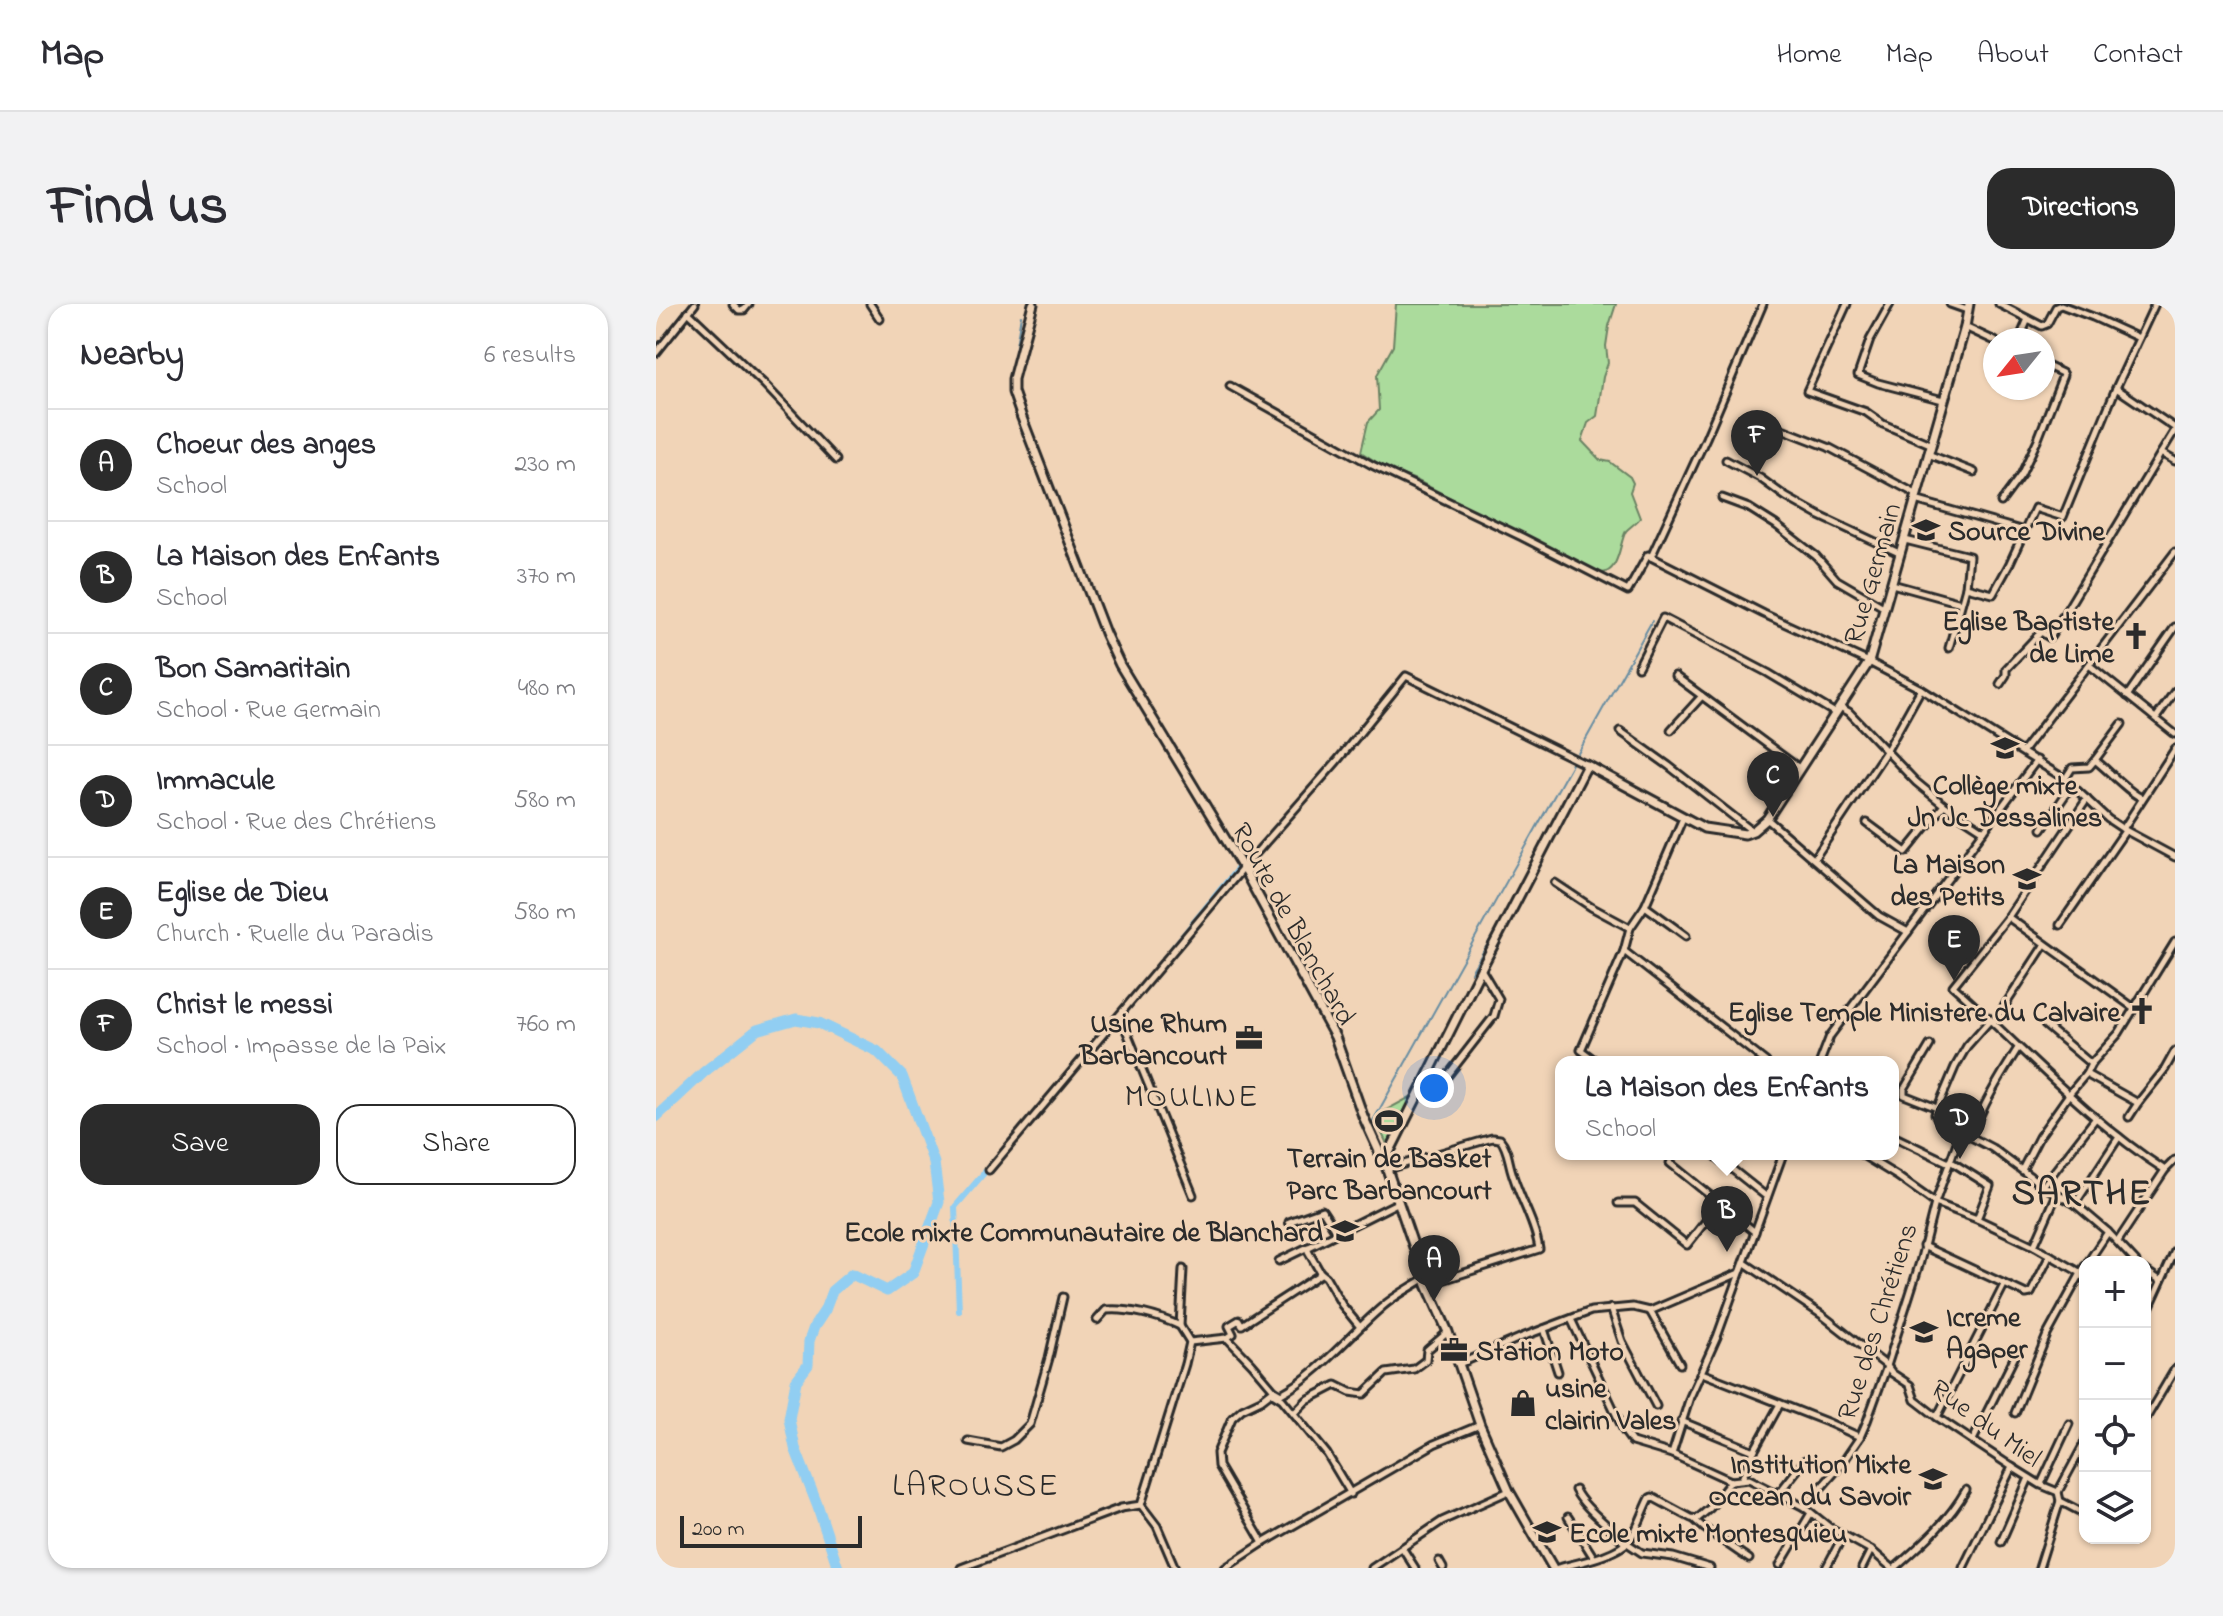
<!DOCTYPE html>
<html lang="en">
<head>
<meta charset="utf-8">
<style>
  body { margin:0; font-family:"Indie Flower",sans-serif; background:#f2f2f3; color:#2b2b33 }
  .controls { position:absolute; right:24px; bottom:24px; display:grid; overflow:hidden; border-radius:16px; box-shadow:0 2px 6px #0004 }
  .controls button { width:72px; height:72px; display:grid; place-items:center; padding:0; border:0; border-bottom:2px solid #e1e1e2; background:#fff; color:#2b2b33; font:40px sans-serif }
  .compass { position:absolute; left:1327px; top:24px; width:72px; height:72px; border-radius:50%; background:#fff; box-shadow:0 2px 6px #0004; rotate:240deg }
  .scale { position:absolute; left:24px; bottom:20px; width:182px; box-sizing:border-box; padding-left:8px; border:4px solid #2b2b2b; border-top:0; font-size:22px; line-height:28px; white-space:nowrap; color:#2b2b2b; -webkit-text-stroke:6px #f1d4b7; paint-order:stroke }
  .you { position:absolute; left:778px; top:784px; width:28px; height:28px; margin:-20px; border:6px solid #fff; border-radius:50%; background:#1a73e8; box-shadow:0 0 0 12px #1a73e833 }
  .badge { display:grid; place-items:center; width:52px; height:52px; border-radius:50%; background:#2b2b2b; color:#fff; font-size:26px; font-weight:700 }
  .pin { position:absolute; translate:-50% -66px; filter:drop-shadow(0 2px 4px #0008) }
  .pin::after { content:''; position:absolute; top:42px; width:28px; height:24px; background:inherit; clip-path:polygon(0 0,100% 0,50% 100%) }
  .popup { position:absolute; left:899px; top:752px; width:344px; height:104px; box-sizing:border-box; display:grid; place-content:center; border-radius:16px; background:#fff; filter:drop-shadow(0 2px 6px #0005); font-size:26px; white-space:nowrap; color:#7c7c81 }
  .popup b { font-size:30px; color:#2b2b33 }
  .popup::after { content:''; position:absolute; left:50%; top:100%; margin-left:-16px; border:16px solid transparent; border-top-color:#fff }
  .list { margin:0; padding:0; list-style:none }
  h2 { display:flex; justify-content:space-between; align-items:center; height:104px; margin:0; padding:0 32px; font-size:34px }
  h2 small { font-size:26px; font-weight:400; color:#7c7c81 }
  .list li { display:grid; grid-template-columns:52px 1fr auto; gap:24px; align-items:center; box-sizing:border-box; height:112px; padding:0 32px; border-top:2px solid #e1e1e2 }
  .list b { display:block; font-size:30px; white-space:nowrap }
  .list p { margin:0; font-size:26px; white-space:nowrap; color:#7c7c81 }
  .list em { font-size:26px; font-style:normal; color:#7c7c81 }
  .actions { display:flex; gap:16px; padding:24px 32px }
  .actions a { flex:1; padding:18px 0; border:2px solid #2b2b2b; border-radius:24px; text-align:center; font-size:28px; color:#2b2b2b }
  .actions .main { background:#2b2b2b; color:#fff }
  .icon { flex:none; width:44px; height:44px; fill:none; stroke:currentColor; stroke-width:2; stroke-linecap:round; stroke-linejoin:round }
  .map { position:relative; flex:none; width:1519px; height:1264px; overflow:hidden; border-radius:24px }
  header { display:flex; align-items:center; gap:48px; box-sizing:border-box; height:112px; padding:0 40px; background:#fff; border-bottom:2px solid #e1e1e2 }
  header strong { font-size:38px }
  nav { display:flex; gap:44px; margin-inline-start:auto; font-size:28px }
  .intro { display:flex; align-items:center; justify-content:space-between; box-sizing:border-box; height:192px; padding:0 48px }
  h1 { margin:0; font-size:56px }
  .button { padding:20px 36px; border-radius:24px; background:#2b2b2b; color:#fff; font-size:28px; font-weight:700 }
  main { display:flex; gap:48px; padding:0 48px }
  aside { flex:1; background:#fff; border-radius:24px; box-shadow:0 2px 6px #0004 }
  .map>svg:first-child { display:block }
</style>
</head>
<body>
<header>
<strong>Map</strong>
<nav><a>Home</a><a>Map</a><a>About</a><a>Contact</a></nav>
</header>
<div class="intro"><h1>Find us</h1><a class="button">Directions</a></div>
<main>
<aside>
<h2>Nearby<small>6 results</small></h2>
<ul class="list">
<li><span class="badge">A</span><div><b>Choeur des anges</b><p>School</p></div><em>230 m</em></li>
<li><span class="badge">B</span><div><b>La Maison des Enfants</b><p>School</p></div><em>370 m</em></li>
<li><span class="badge">C</span><div><b>Bon Samaritain</b><p>School · Rue Germain</p></div><em>480 m</em></li>
<li><span class="badge">D</span><div><b>Immacule</b><p>School · Rue des Chrétiens</p></div><em>580 m</em></li>
<li><span class="badge">E</span><div><b>Eglise de Dieu</b><p>Church · Ruelle du Paradis</p></div><em>580 m</em></li>
<li><span class="badge">F</span><div><b>Christ le messi</b><p>School · Impasse de la Paix</p></div><em>760 m</em></li>
</ul>
<div class="actions"><a class="main">Save</a><a>Share</a></div>
</aside>
<div class="map">
<svg width="1519" height="1264" viewBox="0 0 1519 1264">
  <rect width="100%" height="100%" fill="#f1d4b7"/>
  <filter id="ink" filterUnits="userSpaceOnUse"><feTurbulence type="fractalNoise" baseFrequency=".0125" numOctaves="2"/><feDisplacementMap in="SourceGraphic" scale="16" xChannelSelector="R" yChannelSelector="G"/><feConvolveMatrix kernelMatrix="1 2 1 2 8 2 1 2 1" color-interpolation-filters="sRGB"/></filter>
  <g filter="url(#ink)">
    <g fill="#abdb9c" stroke="#6b8364" stroke-width="2">
      <path d="M740,0h220l-7,22 -3,20 2,17 -5,14 -6,39 -9,7 -6,18 18,19 10,2 20,15 3,6 -3,9 10,26c-4,5 -10,9 -14,13 -7,12 -6,41 -25,42 -6,0 -14,-5 -19,-7l-166,-86 -27,-10 -28,-18 7,-30 11,-12 -2,-35 16,-29z"/>
      <polygon points="758,791 732,842 721,819 721,811"/>
    </g>
    <g fill="none" stroke-linecap="round" stroke-linejoin="round">
      <g stroke="#688da2" stroke-width="2">
        <polyline points="356,67 365,11"/>
        <polyline points="354,78 352,87 424,275"/>
        <polyline points="920,453 996,317"/>
        <polyline points="815,668 849,611"/>
        <polyline points="717,817 917,458"/>
        <polyline points="815,1085 827,1113"/>
        <polyline points="830,1121 836,1139"/>
      </g>
      <g stroke="#91cef2" stroke-width="6">
        <polyline points="516,645 582,564"/>
        <polyline points="303,1007 299,903 334,862"/>
      </g>
      <polyline stroke="#91cef2" stroke-width="11" points="0,813 48,768 101,726 140,715 163,719 221,747 246,772 278,859 283,898 257,969 231,987 196,970 176,987 169,1006 158,1023 153,1037 152,1061 140,1077 133,1115 139,1144 162,1203 182,1264"/>
      <g stroke="#2b2b2b" stroke-width="11">
        <g id="street">
          <polyline points="77,0 83,6 88,6 93,0"/>
          <polyline points="214,0 224,15"/>
          <polyline points="1191,0 1151,87 1210,108 1227,120 1274,140"/>
          <polyline points="1234,0 1214,36 1202,71 1222,79 1287,96"/>
          <polyline points="1294,0 1311,6"/>
          <polyline points="1343,0 1386,22 1391,20 1400,3 1405,1 1437,13 1483,34"/>
          <polyline points="32,8 108,80 180,156"/>
          <polyline points="1309,23 1339,37"/>
          <polyline points="1363,36 1372,15"/>
          <polyline points="0,49 39,0"/>
          <polyline points="574,82 716,161 866,233 972,287 992,251 995,253 1050,134 1107,0"/>
          <polyline points="1460,84 1519,124"/>
          <polyline points="1108,118 1172,143 1260,190"/>
          <polyline points="1505,149 1519,126"/>
          <polyline points="1272,150 1318,168"/>
          <polyline points="1070,156 1104,174 1130,193 1164,212 1243,249"/>
          <polyline points="1066,194 1093,204 1120,221 1160,252 1181,276 1229,304"/>
          <polyline points="1259,196 1368,227"/>
          <polyline points="1345,198 1365,171 1382,135 1407,71 1406,69 1387,60"/>
          <polyline points="1249,236 1313,252 1310,283"/>
          <polyline points="995,253 1108,310 1213,358 1265,385 1409,475 1452,515 1467,525 1519,553"/>
          <polyline points="1236,280 1305,299"/>
          <polyline points="1293,344 1310,283 1337,290 1353,261 1379,204 1407,213 1460,84 1499,0"/>
          <polyline points="1433,361 1519,430"/>
          <polyline points="982,363 1007,314 1112,369 1179,409"/>
          <polyline points="1019,372 1143,464"/>
          <polyline points="1344,380 1350,371 1350,365 1385,328 1393,333 1395,332 1505,149 1519,157"/>
          <polyline points="1471,392 1519,323"/>
          <polyline points="1184,403 1193,408 1260,478 1288,501 1328,527"/>
          <polyline points="1500,414 1519,387"/>
          <polyline points="1015,426 1046,392"/>
          <polyline points="964,427 1013,462 1096,527"/>
          <polyline points="1367,447 1519,248"/>
          <polyline points="1439,456 1466,420"/>
          <path d="M1409,475l7,-11 17,-1 6,-7c12,9 35,34 47,38"/>
          <path d="M1431,495l-79,118 -55,69c70,62 133,133 212,184"/>
          <polyline points="1111,515 1223,612 1252,628"/>
          <polyline points="1211,519 1250,548 1288,501"/>
          <polyline points="1386,525 1416,481"/>
          <polyline points="1467,525 1519,445"/>
          <polyline points="1158,555 1231,446 1265,385"/>
          <polyline points="899,579 935,603 974,624"/>
          <polyline points="989,602 1030,632"/>
          <polyline points="1352,613 1478,704"/>
          <polyline points="1404,621 1469,527"/>
          <polyline points="968,647 1110,758"/>
          <polyline points="464,711 537,891"/>
          <path d="M1335,715l-24,27 -12,21 -20,47c7,14 22,17 36,23 12,-33 29,-60 47,-89"/>
          <polyline points="1338,718 1389,640"/>
          <polyline points="1389,721 1435,760"/>
          <polyline points="1274,741 1248,785 1248,791 1281,804"/>
          <polyline points="941,758 925,746 968,647 974,624 989,602 1027,514"/>
          <polyline points="1164,758 1174,732 1381,456"/>
          <polyline points="775,767 789,775 838,712 843,695 825,665"/>
          <polyline points="1430,770 1482,799 1509,765 1519,747"/>
          <polyline points="1473,813 1482,799"/>
          <polyline points="1237,832 1293,859"/>
          <polyline points="1315,833 1336,844 1387,882 1419,900 1452,928 1480,958"/>
          <polyline points="1057,850 1111,893"/>
          <polyline points="1205,850 1241,872 1279,899 1321,915 1378,942 1425,969"/>
          <polyline points="1294,857 1334,882 1321,915"/>
          <polyline points="1014,859 1099,928"/>
          <path d="M731,865l105,-31 8,1c7,8 8,19 11,30 7,27 24,52 28,80l-112,36"/>
          <polyline points="333,866 587,564 681,457 750,372 931,461"/>
          <polyline points="1366,866 1383,833 1414,789 1430,770 1435,760 1463,729 1519,638"/>
          <polyline points="1387,882 1439,815"/>
          <polyline points="962,899 979,899 1031,941 1064,899"/>
          <polyline points="1419,900 1463,833"/>
          <polyline points="633,918 666,906 681,929"/>
          <polyline points="1462,937 1509,866 1519,856"/>
          <polyline points="1267,942 1370,990 1375,989 1394,951"/>
          <polyline points="1378,942 1401,890"/>
          <polyline points="623,957 652,943"/>
          <polyline points="1432,958 1452,928"/>
          <polyline points="1089,959 1166,1011 1231,1062 1236,1069 1254,1081 1259,1096 1281,1113 1356,1163 1385,1181 1402,1188"/>
          <polyline points="1489,966 1505,977"/>
          <polyline points="664,968 670,973 686,1001 704,1023"/>
          <polyline points="955,1004 966,1037 1000,1102"/>
          <polyline points="994,1007 1024,1060"/>
          <polyline points="1489,1013 1519,947"/>
          <polyline points="915,1015 968,1127 976,1138 1016,1150 1075,1177"/>
          <polyline points="524,1022 527,965"/>
          <polyline points="888,1025 902,1068"/>
          <polyline points="571,1034 577,1030 573,1022 583,1016 586,1021 663,971 664,968 652,947 653,943 741,899"/>
          <polyline points="534,1038 571,1034 596,1060 618,1086"/>
          <polyline points="803,1060 866,1033 935,1007 977,1003 994,1007 1083,969"/>
          <polyline points="1046,1069 1171,1118 1204,1133"/>
          <polyline points="618,1090 626,1095 671,1150 695,1190"/>
          <polyline points="638,1109 651,1096 680,1081 694,1088 708,1090 730,1069 758,1065 770,1056 771,1046 792,1028"/>
          <polyline points="1359,1109 1391,1031 1429,962"/>
          <polyline points="1281,1113 1348,981"/>
          <polyline points="1489,1116 1519,1065"/>
          <polyline points="1025,1117 1098,1147"/>
          <polyline points="1317,1136 1359,1052"/>
          <polyline points="312,1137 345,1143 358,1136 374,1120 393,1054 407,993"/>
          <polyline points="1016,1150 1034,1093 1061,1033 1127,850"/>
          <polyline points="1086,1175 1098,1147 1124,1100"/>
          <polyline points="1385,1180 1413,1120"/>
          <path d="M919,1186c11,21 35,35 50,54"/>
          <polyline points="1123,1189 1149,1156"/>
          <polyline points="1404,1197 1429,1210"/>
          <polyline points="485,1201 501,1222 519,1264"/>
          <polyline points="1148,1203 1185,1161 1204,1133 1211,1117 1231,1062 1264,958 1279,899 1304,830"/>
          <polyline points="912,1213 938,1254"/>
          <polyline points="1039,1216 1048,1224 1093,1255"/>
          <polyline points="1345,1238 1373,1174"/>
          <path d="M607,1239l-45,-77 -1,-13 15,-35 10,-9 19,-9 13,-10 7,4c38,-20 68,-59 101,-87 12,-11 28,-19 42,-28"/>
          <polyline points="971,1239 986,1249 1017,1253 1054,1264"/>
          <polyline points="747,1245 759,1264"/>
          <polyline points="783,1257 787,1264"/>
          <polyline points="1124,1261 1155,1209"/>
          <path d="M305,1264l160,-60 20,-3 44,-141 5,-22 -10,-16c-21,-10 -51,-18 -74,-16l-9,10"/>
          <polyline points="569,1264 607,1239 778,1140 824,1121"/>
          <polyline points="716,1264 786,1217 853,1187"/>
          <path d="M902,1264c19,-5 61,-13 72,-29 9,-12 13,-28 20,-41l2,-1 39,21 6,1 13,-11 21,-27 18,-2 55,28 25,20 42,23 21,18"/>
          <polyline points="1170,1264 1187,1232"/>
          <polyline points="1206,1264 1215,1246"/>
          <path d="M1239,1264c27,-24 53,-46 71,-78"/>
          <polyline points="1307,1264 1356,1163"/>
          <polyline points="1383,1264 1404,1197 1402,1188 1429,1138"/>
        </g>
      </g>
      <g stroke="#2b2b2b" stroke-width="13">
        <g id="secondary">
          <polyline points="377,0 357,75 357,88 366,114 449,329 464,361 587,564 679,733 707,812 731,865 771,981 792,1028 824,1121 853,1187 897,1264"/>
          <polyline points="728,859 825,665 931,461 1048,524 1089,530 1097,527 1111,515 1213,358 1309,23 1313,0"/>
        </g>
      </g>
      <use href="#street" stroke="#f1d4b7" stroke-width="5"/>
      <use href="#secondary" stroke="#f1d4b7" stroke-width="7"/>
    </g>
  </g>
  <defs>
    <g id="school-bare" transform="scale(2.16)"><path d="M0-5L7-2L0 1L-7-2ZM-4 1L0 2.5L4 1V4Q0 6-4 4Z" fill="#2b2b2b" stroke="#f1d4b7" stroke-width="2.5" paint-order="stroke"/></g>
    <g id="church-bare" transform="scale(2.16)"><path d="M-1.2-6h2.4v3.5h3.3v2.4h-3.3V6h-2.4V-.1h-3.3v-2.4h3.3Z" fill="#2b2b2b" stroke="#f1d4b7" stroke-width="2.5" paint-order="stroke"/></g>
    <g id="office-bare" transform="scale(2.16)"><path d="M-6-3h4V-5.5h4V-3h4V5H-6ZM-1-4.5V-3h2v-1.5ZM-6 0V1H6V0Z" fill="#2b2b2b" stroke="#f1d4b7" stroke-width="2.5" paint-order="stroke"/></g>
    <g id="stadium-bare" transform="scale(2.16)"><path d="M0-5a6.5 5 0 1 0 0 10a6.5 5 0 1 0 0-10ZM-3.5-1.8h7v3.6h-7Z" fill="#2b2b2b" stroke="#f1d4b7" stroke-width="2.5" paint-order="stroke"/></g>
    <g id="shop-bare" transform="scale(2.16)"><path d="M-5-2.5h2.3a2.7 3.5 0 0 1 5.4 0H5L5.5 6h-11ZM-1.5-2.5h3a1.5 2.3 0 0 0-3 0Z" fill="#2b2b2b" stroke="#f1d4b7" stroke-width="2.5" paint-order="stroke"/></g>
  </defs>
  <g fill-rule="evenodd">
    <use href="#school-bare" x="1270" y="226"/>
    <use href="#church-bare" x="1480" y="332"/>
    <use href="#school-bare" x="1349" y="444"/>
    <use href="#school-bare" x="1371" y="575"/>
    <use href="#church-bare" x="1486" y="707"/>
    <use href="#office-bare" x="593" y="734"/>
    <use href="#stadium-bare" x="733" y="817"/>
    <use href="#school-bare" x="689" y="927"/>
    <use href="#school-bare" x="1268" y="1028"/>
    <use href="#office-bare" x="798" y="1046"/>
    <use href="#shop-bare" x="867" y="1099"/>
    <use href="#school-bare" x="1277" y="1175"/>
    <use href="#school-bare" x="891" y="1228"/>
  </g>
  <g text-anchor="middle" stroke-width="6" stroke-linejoin="round" paint-order="stroke">
    <g font-size="28" font-weight="bold" fill="#2b2b2b" stroke="#f1d4b7" text-anchor="end">
      <text x="1292" y="236" text-anchor="start">Source Divine</text>
      <text x="1458" y="326">Eglise Baptiste<tspan x="1458" dy="32">de Lime</tspan></text>
      <text x="1349" y="490" text-anchor="middle">Collège mixte<tspan x="1349" dy="32">Jn Jc Dessalines</tspan></text>
      <text x="1349" y="569">La Maison<tspan x="1349" dy="32">des Petits</tspan></text>
      <text x="1464" y="717">Eglise Temple Ministere du Calvaire</text>
      <text x="571" y="728">Usine Rhum<tspan x="571" dy="32">Barbancourt</tspan></text>
      <text x="733" y="863" text-anchor="middle">Terrain de Basket<tspan x="733" dy="32">Parc Barbancourt</tspan></text>
      <text x="667" y="937">Ecole mixte Communautaire de Blanchard</text>
      <text x="1290" y="1022" text-anchor="start">Icreme<tspan x="1290" dy="32">Agaper</tspan></text>
      <text x="820" y="1056" text-anchor="start">Station Moto</text>
      <text x="889" y="1093" text-anchor="start">usine<tspan x="889" dy="32">clairin Vales</tspan></text>
      <text x="1255" y="1169">Institution Mixte<tspan x="1255" dy="32">Occean du Savoir</tspan></text>
      <text x="913" y="1238" text-anchor="start">Ecole mixte Montesquieu</text>
    </g>
    <g font-size="28" fill="#2b2b2b" stroke="#f1d4b7">
      <text transform="translate(1215 269) rotate(-74)" y="10">Rue Germain</text>
      <text transform="translate(639 619) rotate(61)" y="10">Route de Blanchard</text>
      <text transform="translate(1220 1017) rotate(-72)" y="10">Rue des Chrétiens</text>
      <text transform="translate(1331 1118) rotate(36)" y="10">Rue du Miel</text>
    </g>
    <g font-size="32" letter-spacing="2" fill="#2b2b2b" stroke="#f1d4b7">
      <text x="536" y="802">MOULINE</text>
      <text x="320" y="1191">LAROUSSE</text>
    </g>
    <g font-size="36" font-weight="bold" letter-spacing="2" fill="#2b2b2b" stroke="#f1d4b7">
      <text x="1426" y="900">SARTHE</text>
    </g>
  </g>
</svg>
<div class="controls">
<button>+</button>
<button>−</button>
<button><svg class="icon" aria-label="locate" viewBox="0 0 24 24"><circle cx="12" cy="12" r="6"/><path d="M12 2v4M12 18v4M2 12h4M18 12h4"/></svg></button>
<button><svg class="icon" aria-label="layers" viewBox="0 0 24 24"><path d="M12 4l9 5-9 5-9-5zM3 14l9 5 9-5"/></svg></button>
</div>
<svg class="compass" viewBox="-18 -18 36 36"><path d="M0-13l5 13h-10z" fill="#e53935"/><path d="M0 13l5-13h-10z" fill="#7c7c81"/></svg>
<div class="scale">200 m</div>
<div class="you"></div>
<div class="pin badge" style="left:778px;top:997px">A</div>
<div class="pin badge" style="left:1071px;top:948px">B</div>
<div class="popup"><b>La Maison des Enfants</b>School</div>
<div class="pin badge" style="left:1117px;top:513px">C</div>
<div class="pin badge" style="left:1304px;top:855px">D</div>
<div class="pin badge" style="left:1298px;top:677px">E</div>
<div class="pin badge" style="left:1101px;top:172px">F</div>
</div>
</main>
</body>
</html>
